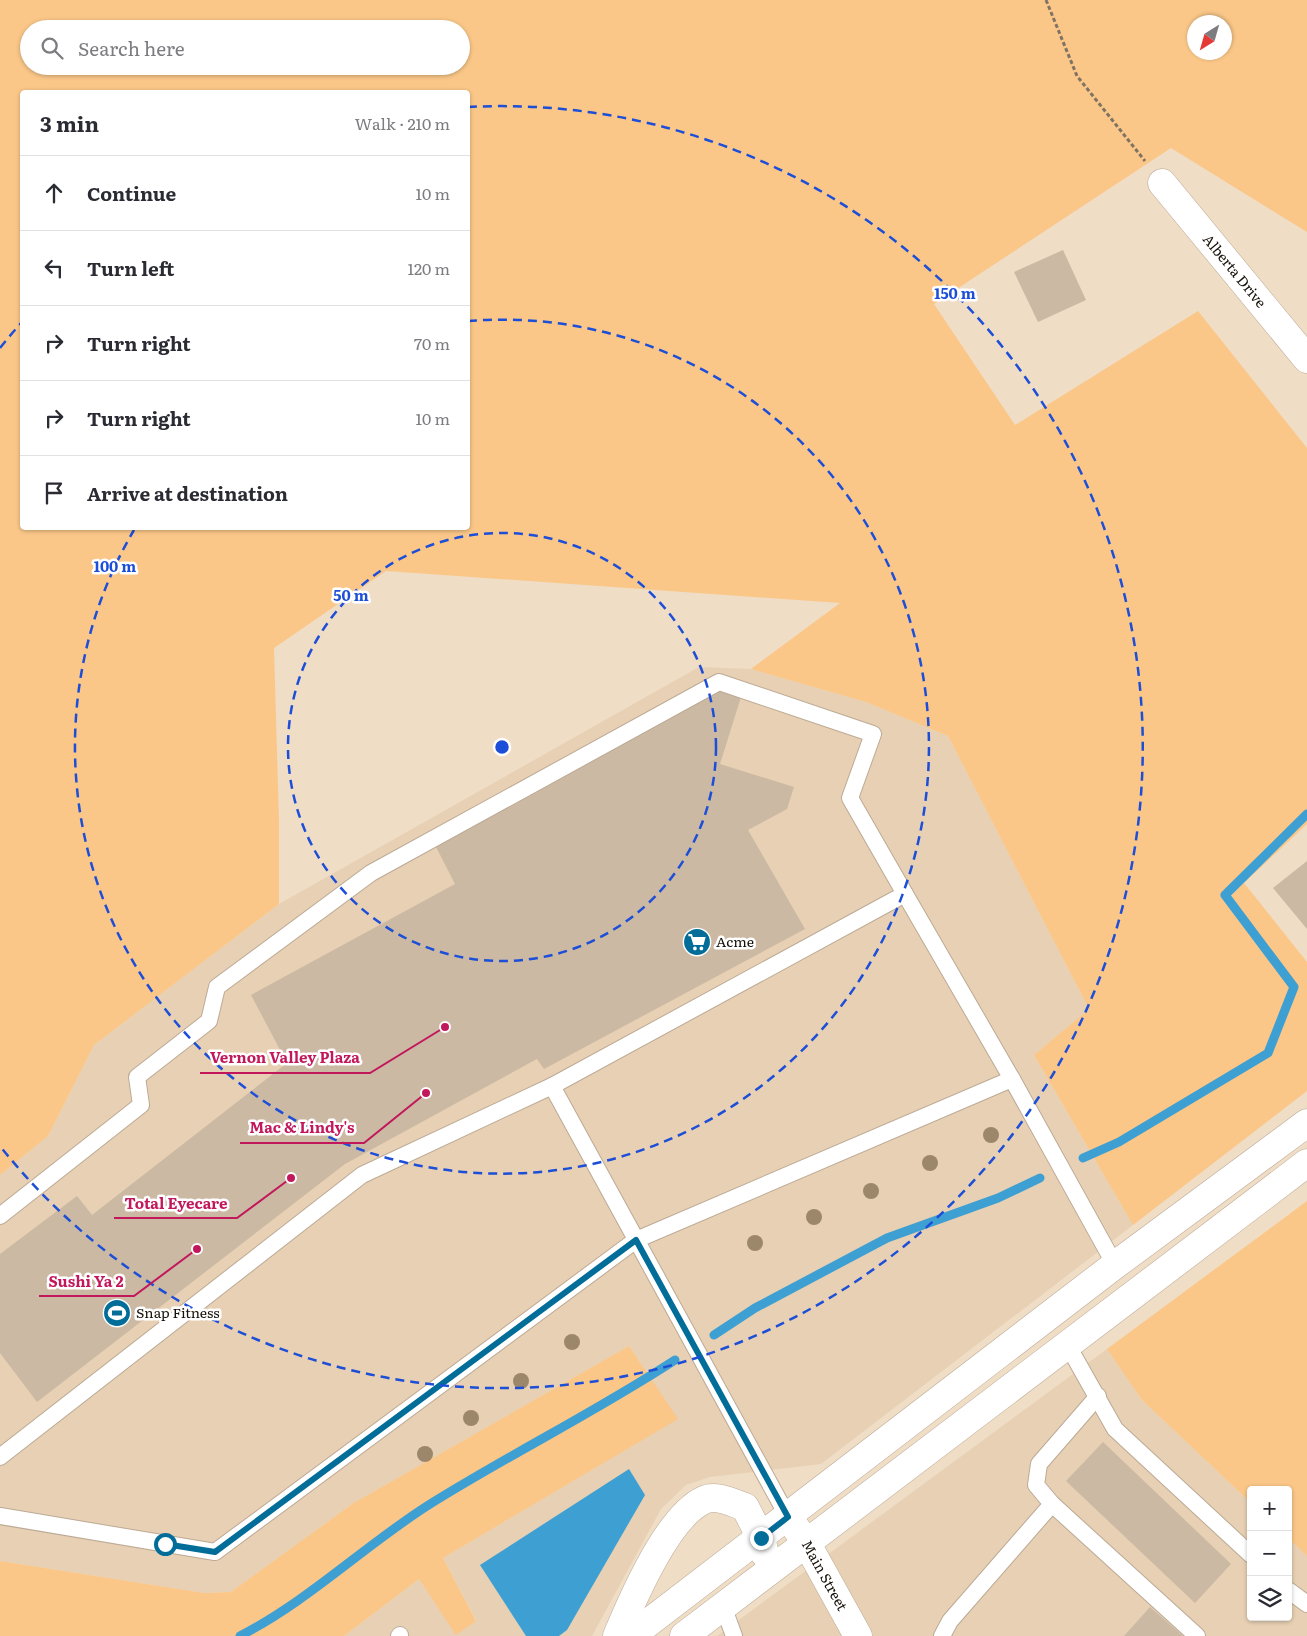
<!DOCTYPE html>
<html lang="en">
<head>
<meta charset="utf-8">
<style>
  body { margin:0; font-family:Literata,serif; background:#f7f7f7; color:#2b2b33 }
  .controls { position:absolute; right:15px; bottom:15px; display:grid; overflow:hidden; border-radius:5px; box-shadow:0 1px 4px #0004 }
  .controls button { width:45px; height:45px; display:grid; place-items:center; padding:0; border:0; border-bottom:1px solid #e1e1e2; background:#fff; color:#2b2b33; font:25px sans-serif }
  .compass { position:absolute; left:1187px; top:15px; width:45px; height:45px; border-radius:50%; background:#fff; box-shadow:0 1px 4px #0004; rotate:217deg }
  .stop { position:absolute; width:15px; height:15px; margin:-11px; border:4px solid #026d99; border-radius:50%; background:#fff }
  .stop.end { background:#026d99; border-color:#fff; box-shadow:0 1px 5px #0008 }
  .list { margin:0; padding:0; list-style:none }
  h2 { display:flex; justify-content:space-between; align-items:center; height:65px; margin:0; padding:0 20px; font-size:21px }
  h2 small { font-size:16px; font-weight:400; color:#7c7c81 }
  .list li { display:grid; grid-template-columns:32px 1fr auto; gap:15px; align-items:center; box-sizing:border-box; height:75px; padding:0 20px; border-top:1px solid #e1e1e2 }
  .list b { display:block; font-size:19px; white-space:nowrap }
  .list em { font-size:16px; font-style:normal; color:#7c7c81 }
  .icon { flex:none; width:28px; height:28px; fill:none; stroke:currentColor; stroke-width:2; stroke-linecap:round; stroke-linejoin:round }
  .map { position:relative; flex:none; width:1307px; height:1636px; overflow:hidden }
  .search { position:absolute; background:#fff; box-shadow:0 1px 4px #0004; left:20px; top:20px; width:450px; height:55px; display:flex; align-items:center; gap:12px; box-sizing:border-box; padding:0 18px; border-radius:28px; color:#7c7c81; font-size:19px }
  .panel { position:absolute; background:#fff; box-shadow:0 1px 4px #0004; left:20px; top:90px; width:450px; height:440px; border-radius:5px }
  .map>svg:first-child { display:block }
</style>
</head>
<body>
<div class="map">
<svg width="1307" height="1636" viewBox="0 0 1307 1636">
  <rect width="100%" height="100%" fill="#f0ddc6"/>
  <g fill="#e7d0b3">
    <polygon points="699,667 751,669 866,702 948,736 1089,1009 1034,1055 1133,1225 821,1464 710,1477 686,1485 661,1509 592,1636 344,1636 419,1579 456,1634 476,1620 443,1558 677,1419 629,1346 352,1504 231,1592 204,1593 0,1561 0,1175 48,1136 94,1045 279,904"/>
    <polygon points="1107,1349 1142,1400 1251,1503 1251,1617 1288,1617 1288,1538 1307,1556 1307,1636 717,1636"/>
  </g>
  <g fill="#fac788" fill-rule="evenodd">
    <path d="M0,0h1307v232l-136,-84 -237,156 81,121 183,-114 109,137v376l-63,59 63,79v129l-174,134 -99,-170 55,-46 -141,-273 -82,-34 -115,-33 89,-66 -454,-32 -112,77 5,173v83l-185,141 -46,91 -48,39zM1194,22h30v30h-30zM29,29h432v37h-432zM468,92v436h-446v-436z"/>
    <polygon points="1307,1201 1307,1556 1288,1538 1288,1490 1251,1490 1251,1503 1142,1400 1107,1349"/>
    <polygon points="629,1346 678,1419 443,1558 476,1621 456,1635 419,1579 344,1636 0,1636 0,1561 204,1593 231,1592 352,1504"/>
  </g>
  <polygon fill="#3e9fd3" points="629,1469 645,1495 567,1630 559,1636 526,1636 480,1565"/>
  <g fill="none" stroke-linecap="round" stroke-linejoin="round">
    <g stroke="#3e9fd3" stroke-width="9">
      <polyline points="1083,1158 1119,1142 1268,1053 1294,987 1225,895 1307,814"/>
      <polyline points="714,1335 755,1308 887,1238 998,1198 1040,1178"/>
      <path d="M240,1636c68,-35 123,-89 187,-130 81,-51 167,-93 248,-146"/>
    </g>
  </g>
  <g fill="#cbb9a3">
    <polygon points="1063,250 1086,300 1038,322 1014,272"/>
    <polygon points="718,691 741,697 720,764 794,787 787,809 748,830 805,929 544,1069 537,1059 345,1164 37,1402 0,1353 0,1254 77,1196 92,1215 287,1063 251,995 455,884 435,845"/>
    <polygon points="1307,861 1307,929 1273,888"/>
    <polygon points="1103,1442 1231,1564 1195,1603 1066,1481"/>
    <polygon points="1150,1607 1183,1636 1124,1636"/>
  </g>
  <g fill="none" stroke-linecap="round" stroke-linejoin="round">
    <g stroke="#bcaa95" stroke-width="18">
      <g id="lane">
        <polyline points="552,1086 788,1517"/>
        <polyline points="0,1216 141,1105 137,1077 209,1021 217,987 371,873 719,682 873,734 850,798 905,894"/>
        <polyline points="1067,1344 1115,1429 1251,1555"/>
        <polyline points="0,1457 362,1175 552,1086 905,894 1012,1079 1115,1265"/>
        <polyline points="1052,1504 1197,1636"/>
        <polyline points="0,1516 215,1552 636,1240 1012,1079"/>
        <polyline points="1288,1590 1307,1604"/>
        <polyline points="723,1606 734,1636"/>
        <polyline points="399,1636 400,1635"/>
        <polyline points="942,1636 950,1621 1052,1504 1036,1485 1039,1464 1098,1396"/>
      </g>
    </g>
    <g stroke="#bcaa95" stroke-width="29">
      <g id="street">
        <path id="s1" d="M1162,183l145,176"/>
        <path id="s2" d="M788,1517l18,25 52,94"/>
      </g>
    </g>
    <g stroke="#bcaa95" stroke-width="29">
      <g id="secondary">
        <path d="M617,1636c15,-36 51,-120 87,-136 12,-6 29,3 41,7l16,31 4,16"/>
        <polyline points="631,1636 1115,1265 1307,1123"/>
        <polyline points="684,1636 1307,1163"/>
      </g>
    </g>
    <polyline stroke="#807364" stroke-width="3" stroke-dasharray="4 2.5" stroke-linecap="butt" points="1046,0 1077,76 1145,161"/>
    <use href="#lane" stroke="#fff" stroke-width="16"/>
    <use href="#street" stroke="#fff" stroke-width="28"/>
    <use href="#secondary" stroke="#fff" stroke-width="28"/>
  </g>
  <g fill="#9d876b">
    <circle cx="991" cy="1135" r="8"/>
    <circle cx="930" cy="1163" r="8"/>
    <circle cx="871" cy="1191" r="8"/>
    <circle cx="814" cy="1217" r="8"/>
    <circle cx="755" cy="1243" r="8"/>
    <circle cx="572" cy="1342" r="8"/>
    <circle cx="521" cy="1381" r="8"/>
    <circle cx="471" cy="1418" r="8"/>
    <circle cx="425" cy="1454" r="8"/>
  </g>
  <g fill="none" stroke-linecap="round" stroke-linejoin="round">
    <polyline stroke="#026d99" stroke-width="6" points="165,1544 215,1552 636,1240 788,1517 761,1538"/>
  </g>
  <g fill="none" stroke="#1d4ed8" stroke-width="2.5" stroke-dasharray="9 6">
    <circle cx="502" cy="747" r="214"/>
    <path d="M468 321A427 427 0 1 1 134 530"/>
    <path d="M0 348A641 641 0 0 1 22 322M468 107A641 641 0 1 1 0 1146"/>
  </g>
  <defs>
    <g id="supermarket-disc" transform="scale(1.4375)"><circle r="9.5" fill="#026d99" stroke="#fff"/><path d="M-6-5.5h2.5l.6 2H6L4.5 2H-2.5L-4.4-4H-6ZM-1.5 3.2a1.3 1.3 0 1 0 .1 0ZM3 3.2a1.3 1.3 0 1 0 .1 0Z" fill="#fff"/></g>
    <g id="stadium-disc" transform="scale(1.4375)"><circle r="9.5" fill="#026d99" stroke="#fff"/><path d="M0-5a6.5 5 0 1 0 0 10a6.5 5 0 1 0 0-10ZM-3.5-1.8h7v3.6h-7Z" fill="#fff"/></g>
  </defs>
  <g fill-rule="evenodd">
    <use href="#supermarket-disc" x="697" y="942"/>
    <use href="#stadium-disc" x="117" y="1313"/>
  </g>
  <g text-anchor="middle" stroke-width="5" stroke-linejoin="round" paint-order="stroke">
    <g font-size="14" fill="#161008" stroke="#fff">
      <text dy="5" stroke="none"><textPath href="#s1" startOffset="114">Alberta Drive</textPath></text>
      <text dy="5" stroke="none"><textPath href="#s2" startOffset="69">Main Street</textPath></text>
    </g>
    <g font-size="14" fill="#161008" stroke="#fff" text-anchor="start">
      <text x="716" y="947">Acme</text>
      <text x="136" y="1318">Snap Fitness</text>
    </g>
  </g>
  <circle cx="502" cy="747" r="8" fill="#1d4ed8" stroke="#fff" stroke-width="2.5"/>
  <g font-size="15" text-anchor="middle" font-weight="bold" fill="#1d4ed8" stroke="#fff" stroke-width="5" stroke-linejoin="round" paint-order="stroke">
    <text x="955" y="299">150 m</text>
    <text x="115" y="572">100 m</text>
    <text x="351" y="601">50 m</text>
  </g>
  <path fill="none" stroke="#c2185b" stroke-width="2" d="M445 1027L370 1073H200M426 1093L364 1143H240M291 1178L237 1218H114M197 1249L134 1296H39"/>
  <g fill="#c2185b" stroke="#fff" stroke-width="2">
    <circle cx="445" cy="1027" r="5"/>
    <circle cx="426" cy="1093" r="5"/>
    <circle cx="291" cy="1178" r="5"/>
    <circle cx="197" cy="1249" r="5"/>
  </g>
  <g font-size="15" text-anchor="middle" font-weight="bold" fill="#c2185b" stroke="#fff" stroke-width="5" stroke-linejoin="round" paint-order="stroke">
    <text x="285" y="1063">Vernon Valley Plaza</text>
    <text x="302" y="1133">Mac &amp; Lindy's</text>
    <text x="176" y="1209">Total Eyecare</text>
    <text x="86" y="1287">Sushi Ya 2</text>
  </g>
</svg>
<div class="controls">
<button>+</button>
<button>−</button>
<button><svg class="icon" aria-label="layers" viewBox="0 0 24 24"><path d="M12 4l9 5-9 5-9-5zM3 14l9 5 9-5"/></svg></button>
</div>
<svg class="compass" viewBox="-18 -18 36 36"><path d="M0-13l5 13h-10z" fill="#e53935"/><path d="M0 13l5-13h-10z" fill="#7c7c81"/></svg>
<div class="stop" style="left:165px;top:1544px"></div>
<div class="stop end" style="left:761px;top:1538px"></div>
<div class="search"><svg class="icon" aria-label="search" viewBox="0 0 24 24"><circle cx="10" cy="10" r="6"/><path d="M15 15l6 6"/></svg>Search here</div>
<section class="panel">
<h2>3 min<small>Walk · 210 m</small></h2>
<ul class="list">
<li><svg class="icon" aria-label="ahead" viewBox="0 0 24 24"><path d="M12 20V5M6 11l6-6 6 6"/></svg><div><b>Continue</b></div><em>10 m</em></li>
<li><svg class="icon" aria-label="left" viewBox="0 0 24 24"><path d="M17 20v-9H6M10 6l-5 5 5 5"/></svg><div><b>Turn left</b></div><em>120 m</em></li>
<li><svg class="icon" aria-label="right" viewBox="0 0 24 24"><path d="M7 20v-9h11M14 6l5 5-5 5"/></svg><div><b>Turn right</b></div><em>70 m</em></li>
<li><svg class="icon" aria-label="right" viewBox="0 0 24 24"><path d="M7 20v-9h11M14 6l5 5-5 5"/></svg><div><b>Turn right</b></div><em>10 m</em></li>
<li><svg class="icon" aria-label="arrive" viewBox="0 0 24 24"><path d="M6 21V4h12l-3 4 3 4H6"/></svg><div><b>Arrive at destination</b></div></li>
</ul>
</section>
</div>
</body>
</html>
